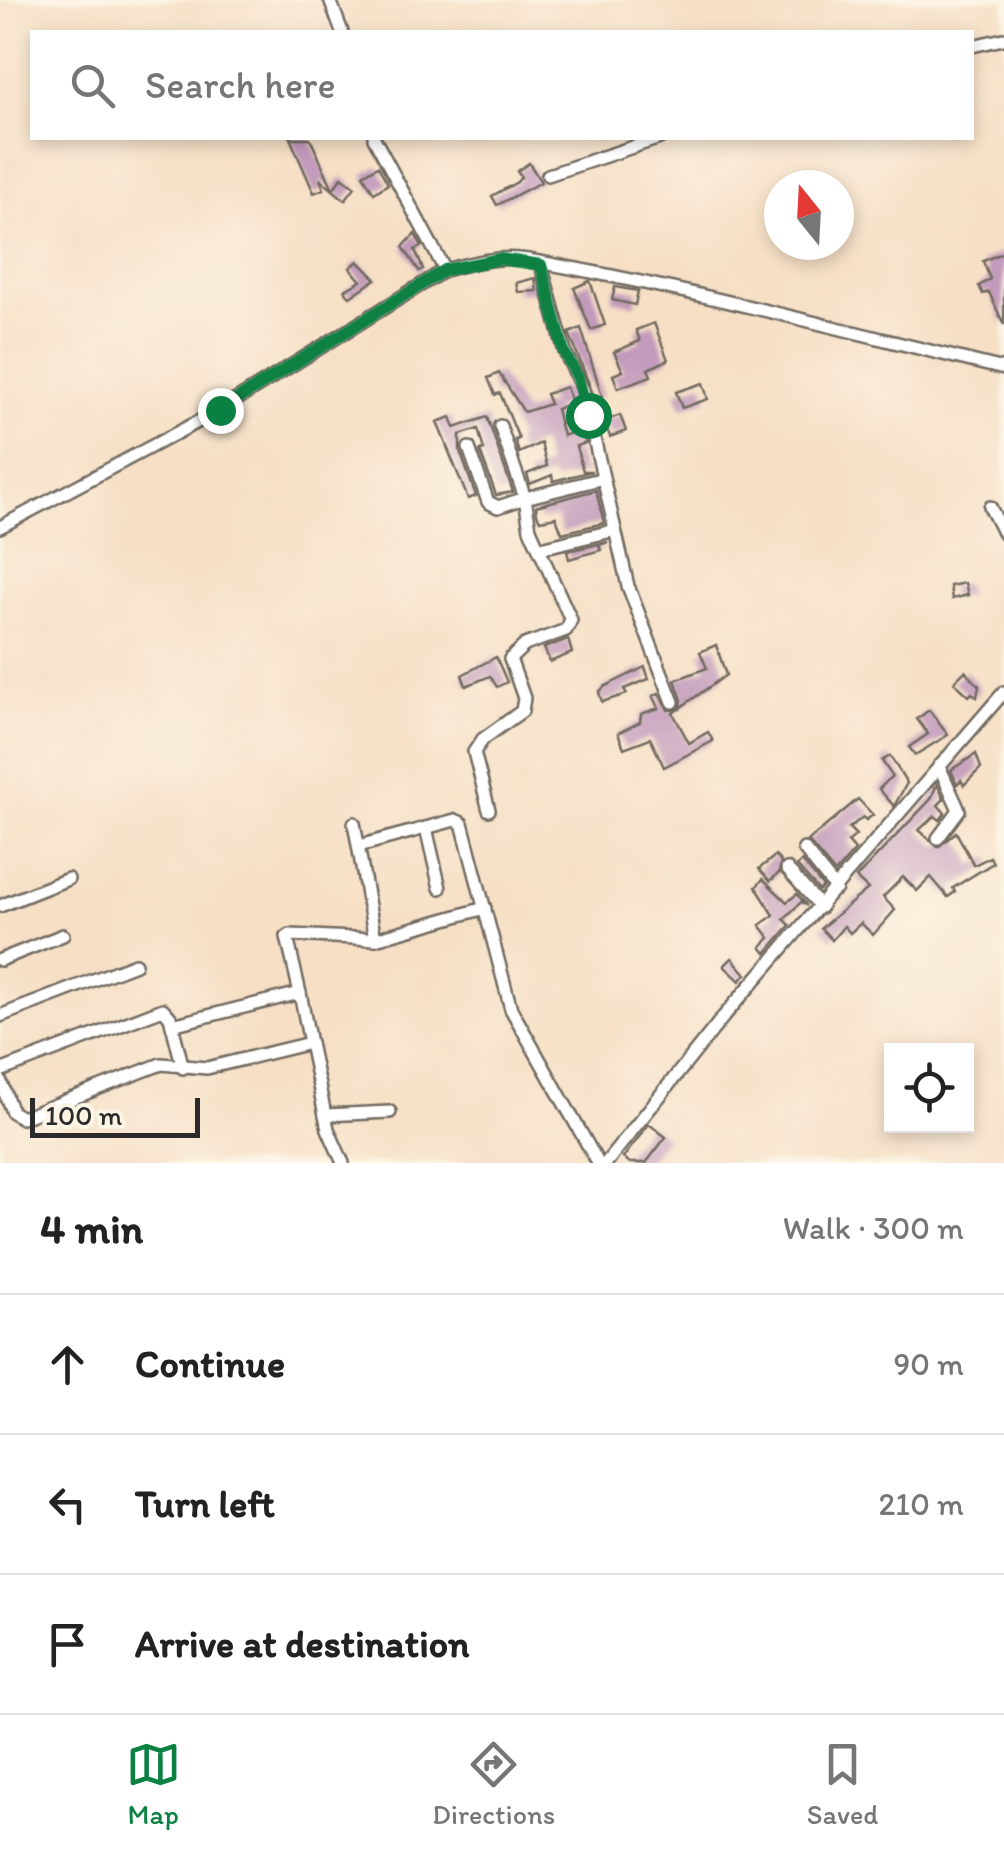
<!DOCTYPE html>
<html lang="en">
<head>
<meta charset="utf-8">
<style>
  body { margin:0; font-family:Itim,sans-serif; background:#f2f2f2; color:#222 }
  .controls { position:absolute; right:30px; bottom:30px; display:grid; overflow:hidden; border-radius:0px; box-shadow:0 5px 15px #0003 }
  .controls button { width:90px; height:90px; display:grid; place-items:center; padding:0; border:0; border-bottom:2px solid #e0e0e0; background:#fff; color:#222; font:50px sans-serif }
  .compass { position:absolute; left:764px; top:170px; width:90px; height:90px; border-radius:50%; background:#fff; box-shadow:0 5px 15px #0003; rotate:342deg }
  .scale { position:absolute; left:30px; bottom:25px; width:170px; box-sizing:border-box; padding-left:10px; border:5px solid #2b2b2b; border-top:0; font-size:28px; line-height:35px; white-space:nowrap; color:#2b2b2b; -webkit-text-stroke:8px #fcf5e5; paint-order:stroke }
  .stop { position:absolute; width:30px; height:30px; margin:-22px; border:8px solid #0b8043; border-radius:50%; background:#fff }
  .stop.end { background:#0b8043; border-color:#fff; box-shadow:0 2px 10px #0008 }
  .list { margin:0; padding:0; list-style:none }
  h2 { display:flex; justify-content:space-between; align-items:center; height:130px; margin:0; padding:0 40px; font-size:42px }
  h2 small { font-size:32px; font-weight:400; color:#767676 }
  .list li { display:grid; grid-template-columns:65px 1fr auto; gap:30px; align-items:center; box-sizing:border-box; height:140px; padding:0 40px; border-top:2px solid #e0e0e0 }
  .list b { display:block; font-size:38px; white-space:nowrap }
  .list em { font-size:32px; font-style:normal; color:#767676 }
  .icon { flex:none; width:55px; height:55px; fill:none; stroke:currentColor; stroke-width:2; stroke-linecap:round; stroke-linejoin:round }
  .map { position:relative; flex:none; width:1004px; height:1163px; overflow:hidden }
  .search { position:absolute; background:#fff; box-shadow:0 5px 15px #0003; left:30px; right:30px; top:30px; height:110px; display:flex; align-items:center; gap:25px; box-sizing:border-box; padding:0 35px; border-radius:0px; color:#767676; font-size:38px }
  .sheet { height:550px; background:#fff }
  nav { display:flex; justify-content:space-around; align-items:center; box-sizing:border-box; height:140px; border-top:2px solid #e0e0e0; background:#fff; font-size:28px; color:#767676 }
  nav a { display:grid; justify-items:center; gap:5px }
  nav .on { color:#0b8043 }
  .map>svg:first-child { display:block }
</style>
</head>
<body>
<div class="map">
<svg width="1004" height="1163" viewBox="0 0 1004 1163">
  <rect width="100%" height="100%" fill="#fcf5e5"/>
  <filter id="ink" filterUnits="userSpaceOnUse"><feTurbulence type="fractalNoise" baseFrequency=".01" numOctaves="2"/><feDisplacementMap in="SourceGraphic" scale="20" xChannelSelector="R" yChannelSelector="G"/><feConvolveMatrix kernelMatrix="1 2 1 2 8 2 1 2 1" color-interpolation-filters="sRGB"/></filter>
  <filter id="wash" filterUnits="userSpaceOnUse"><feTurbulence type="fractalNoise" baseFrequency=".0048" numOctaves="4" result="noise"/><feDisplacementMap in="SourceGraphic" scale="40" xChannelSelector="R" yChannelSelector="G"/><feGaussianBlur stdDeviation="2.25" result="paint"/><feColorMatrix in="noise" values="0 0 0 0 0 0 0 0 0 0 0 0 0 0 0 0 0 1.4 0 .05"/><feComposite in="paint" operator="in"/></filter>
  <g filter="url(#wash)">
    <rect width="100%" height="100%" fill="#f6dfc5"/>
    <g id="blocks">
      <g fill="#c29abb">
        <polygon points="290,138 310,138 333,189 342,177 355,187 345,200 320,179 324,189 314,193"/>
        <polygon points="529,163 541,182 497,205 492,196 517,182 521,177 517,171"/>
        <polygon points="378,166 388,184 374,193 363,175"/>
        <polygon points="415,234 422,246 415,250 423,269 419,271 403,247"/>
        <polygon points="1004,252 1004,325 989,292 983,294 979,286 990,279 983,261"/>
        <polygon points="358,261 376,279 350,297 345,290 361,281 350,268"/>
        <polygon points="535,278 537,291 518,292 516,283"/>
        <polygon points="590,281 605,325 591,330 574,288"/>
        <polygon points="615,287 638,291 635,305 612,300"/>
        <polygon points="654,323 668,360 648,369 651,376 618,388 613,375 623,371 614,352 640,341 636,330"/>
        <polygon points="581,328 602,396 595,399 569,333"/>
        <polygon points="499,373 524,412 550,404 546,394 566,387 572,403 556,409 563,436 582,429 586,443 576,446 583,471 592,471 553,481 552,475 530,484 527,474 547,466 541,443 519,453 515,440 519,439 500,393 495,395 488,378"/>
        <polygon points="703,383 708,399 682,408 676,392"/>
        <polygon points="620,415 626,431 610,437 604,421"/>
        <polygon points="451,417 455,428 487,417 513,492 496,495 480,451 484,450 478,429 460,435 460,451 476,496 468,499 437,422"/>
        <polygon points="596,490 604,523 562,533 556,517 540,520 537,514 536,506"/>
        <polygon points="608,542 599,545 601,550 569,559 567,551"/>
        <polygon points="965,583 968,595 952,599 950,586"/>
        <polygon points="568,639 572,653 550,662 544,648"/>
        <polygon points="716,645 726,675 673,713 689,743 708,732 713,741 664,767 650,738 624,748 618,733 640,722 641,714 659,708 653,696 659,693 668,710 680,709 682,700 675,680 707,668 700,652"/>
        <polygon points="496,657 507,682 497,687 490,676 466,686 462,675"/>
        <polygon points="645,667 649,679 624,689 627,694 602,702 599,692 604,687"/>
        <polygon points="965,671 979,686 977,697 972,693 969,696 954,682"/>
        <polygon points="929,710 948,735 915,755 909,747 928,734 917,719"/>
        <polygon points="976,754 981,768 964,785 961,780 957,784 951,770"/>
        <polygon points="890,756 907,783 894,806 879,789 892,776 882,761"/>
        <polygon points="937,784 944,799 938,805 945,813 940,820 935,816 919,830 938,847 956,832 974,865 990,857 993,863 953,888 955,892 948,897 931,877 917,891 903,877 883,897 895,910 873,935 861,923 850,933 844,926 832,940 821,928 868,889 856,878 931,799"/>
        <polygon points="858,799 873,815 866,820 863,817 849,828 856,835 848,842 855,850 835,873 808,841"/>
        <polygon points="775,856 781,862 779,873 770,881 759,869"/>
        <polygon points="802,861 823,887 819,891 797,866"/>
        <polygon points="763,879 787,902 797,894 807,906 801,902 784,919 790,925 766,953 761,947 770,938 760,925 774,915 756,887"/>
        <polygon points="732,958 746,974 740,981 724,966"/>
        <polygon points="649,1124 666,1137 646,1163 630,1163 623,1158"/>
      </g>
    </g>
  </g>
  <g filter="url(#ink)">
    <use href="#blocks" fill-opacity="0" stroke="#726a61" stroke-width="2.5"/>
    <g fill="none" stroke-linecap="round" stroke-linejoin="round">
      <g stroke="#726a61" stroke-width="16">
        <g id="minor">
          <polyline points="330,0 342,32"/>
          <polyline points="972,46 1003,39"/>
          <polyline points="374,138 445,270"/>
          <polyline points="548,175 660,138"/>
          <polyline points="541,265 565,352 583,390 628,586 673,702"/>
          <polyline points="469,448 488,502 498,507 525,498 500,426"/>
          <polyline points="990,507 1004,534"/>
          <path d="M0,527l220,-117 225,-140c26,-7 55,-15 83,-10 159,28 318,71 476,109"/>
          <polyline points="541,548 612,531"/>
          <polyline points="489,810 474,752 483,739 522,711 524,698 510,659 525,645 566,630 571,620 530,529 525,498 600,479"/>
          <polyline points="354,823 375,939"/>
          <polyline points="426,828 440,888"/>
          <polyline points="938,838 959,810 939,766"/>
          <polyline points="359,846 455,820 462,823 511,1009 598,1163"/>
          <polyline points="804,849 836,889"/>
          <polyline points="787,869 821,907"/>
          <polyline points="0,906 68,879"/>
          <polyline points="0,960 63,935"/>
          <polyline points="300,993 310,1043"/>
          <polyline points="0,1016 135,964"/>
          <polyline points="172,1025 300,993 287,937 290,935 375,939 485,908"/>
          <polyline points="0,1071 163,1009 170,1017 183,1068"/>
          <polyline points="0,1080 12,1112 22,1118 161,1064 207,1068 310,1043 328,1129 343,1163"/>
          <polyline points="325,1115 390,1112"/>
          <polyline points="606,1163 724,1016 1004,692"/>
        </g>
      </g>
      <use href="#minor" stroke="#fff" stroke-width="11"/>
    </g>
  </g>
  <g fill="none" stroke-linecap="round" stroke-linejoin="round" filter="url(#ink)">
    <polyline stroke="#0b8043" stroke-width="12" points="220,410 445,270 500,259 541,265 564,352 578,378 588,415"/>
  </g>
</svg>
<div class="controls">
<button><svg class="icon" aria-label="locate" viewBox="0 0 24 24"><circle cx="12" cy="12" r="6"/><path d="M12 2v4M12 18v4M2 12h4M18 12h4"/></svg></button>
</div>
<svg class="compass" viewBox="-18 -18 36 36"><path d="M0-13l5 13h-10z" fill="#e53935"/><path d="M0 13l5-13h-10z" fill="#767676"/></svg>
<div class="scale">100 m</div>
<div class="stop" style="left:588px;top:415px"></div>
<div class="stop end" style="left:220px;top:410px"></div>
<div class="search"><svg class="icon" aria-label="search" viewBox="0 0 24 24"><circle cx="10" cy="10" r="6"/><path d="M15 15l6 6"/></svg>Search here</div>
</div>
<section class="sheet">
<h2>4 min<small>Walk · 300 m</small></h2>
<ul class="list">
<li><svg class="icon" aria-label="ahead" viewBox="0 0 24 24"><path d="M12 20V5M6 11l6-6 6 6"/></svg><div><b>Continue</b></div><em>90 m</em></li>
<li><svg class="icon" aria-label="left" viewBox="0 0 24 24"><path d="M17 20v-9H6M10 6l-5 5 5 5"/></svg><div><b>Turn left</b></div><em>210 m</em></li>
<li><svg class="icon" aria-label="arrive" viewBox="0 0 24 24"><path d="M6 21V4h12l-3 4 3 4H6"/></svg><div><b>Arrive at destination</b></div></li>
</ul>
</section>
<nav>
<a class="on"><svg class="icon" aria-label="map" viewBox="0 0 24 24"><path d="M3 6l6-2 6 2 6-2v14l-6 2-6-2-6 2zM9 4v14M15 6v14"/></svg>Map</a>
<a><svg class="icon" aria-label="directions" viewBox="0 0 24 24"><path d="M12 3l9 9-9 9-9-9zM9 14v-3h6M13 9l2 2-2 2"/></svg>Directions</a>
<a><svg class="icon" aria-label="saved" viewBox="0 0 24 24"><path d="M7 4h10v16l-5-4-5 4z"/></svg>Saved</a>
</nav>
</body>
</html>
